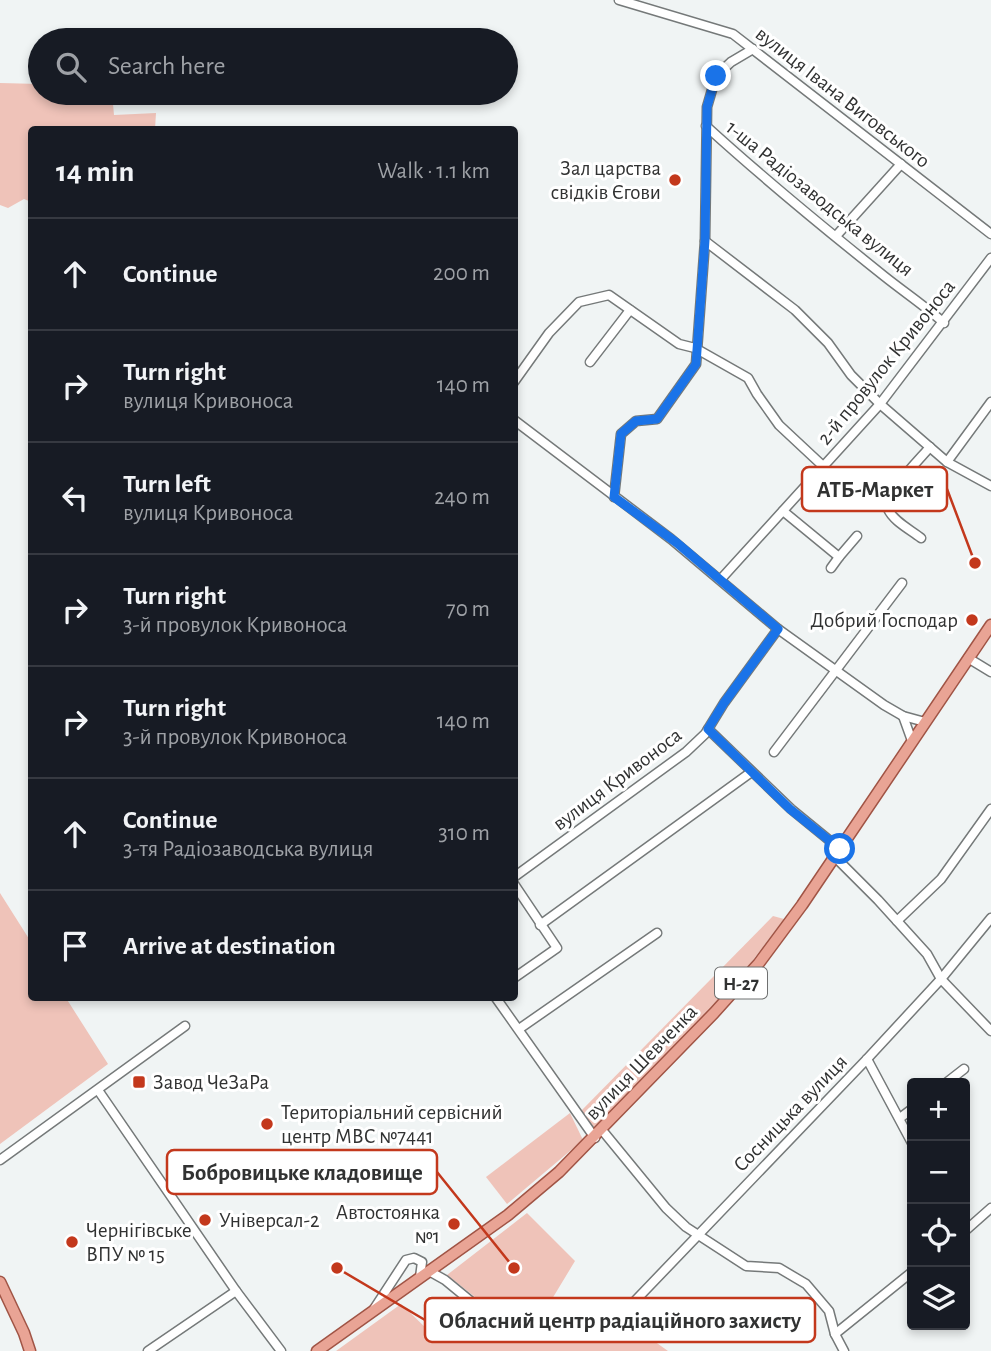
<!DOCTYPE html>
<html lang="en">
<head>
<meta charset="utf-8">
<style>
  body { margin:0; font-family:"Alegreya Sans",sans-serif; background:#20242c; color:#f1f3f6 }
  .controls { position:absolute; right:21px; bottom:21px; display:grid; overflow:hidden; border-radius:7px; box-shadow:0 4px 10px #0003 }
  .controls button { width:63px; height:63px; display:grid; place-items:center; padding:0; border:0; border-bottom:2px solid #363941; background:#171b24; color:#f1f3f6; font:35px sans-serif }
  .stop { position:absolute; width:21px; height:21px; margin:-16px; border:5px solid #1a73e8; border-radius:50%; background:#fff }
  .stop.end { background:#1a73e8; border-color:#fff; box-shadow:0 2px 7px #0008 }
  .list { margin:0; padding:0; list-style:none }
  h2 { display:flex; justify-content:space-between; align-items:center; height:91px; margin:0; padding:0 28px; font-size:30px }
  h2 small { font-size:23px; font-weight:400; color:#9ea1a6 }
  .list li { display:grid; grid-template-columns:46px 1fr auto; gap:21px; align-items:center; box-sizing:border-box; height:112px; padding:0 28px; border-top:2px solid #363941 }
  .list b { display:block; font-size:26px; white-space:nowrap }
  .list p { margin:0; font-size:23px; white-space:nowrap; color:#9ea1a6 }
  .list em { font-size:23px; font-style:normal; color:#9ea1a6 }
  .icon { flex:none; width:38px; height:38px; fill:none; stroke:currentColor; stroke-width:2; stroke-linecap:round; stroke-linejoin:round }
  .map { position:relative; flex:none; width:991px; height:1351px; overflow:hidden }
  .search { position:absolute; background:#171b24; box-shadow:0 4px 10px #0003; left:28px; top:28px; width:490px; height:77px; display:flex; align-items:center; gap:18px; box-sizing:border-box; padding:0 24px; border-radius:38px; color:#9ea1a6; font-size:26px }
  .panel { position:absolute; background:#171b24; box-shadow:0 4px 10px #0003; left:28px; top:126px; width:490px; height:875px; border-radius:7px }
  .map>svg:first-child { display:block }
</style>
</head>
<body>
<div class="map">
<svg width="991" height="1351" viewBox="0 0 991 1351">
  <rect width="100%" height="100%" fill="#f0f4f4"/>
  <g fill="#efc3b9">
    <polygon points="0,83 40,84 40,93 57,93 57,100 113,104 114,115 156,113 155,129 32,130 31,202 24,199 8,208 0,205"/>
    <polygon points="0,893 31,942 32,998 66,998 108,1064 0,1144"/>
    <polygon points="773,916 784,919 737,981 593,1128 581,1111"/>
    <polygon points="570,1113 583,1140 507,1204 486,1177"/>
    <path d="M527,1213l48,48 -26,43c7,30 22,29 48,37l13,-16 44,16 14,10h-332l65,-47 26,25 29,2 25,-10 8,-13 -42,-33z"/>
  </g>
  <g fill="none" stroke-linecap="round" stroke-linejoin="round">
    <g stroke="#757979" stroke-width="11">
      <g id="minor">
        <polyline points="619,0 733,34 991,234"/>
        <path d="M706,126c57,52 118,102 178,150 20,16 41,30 60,47"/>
        <polyline points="836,236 901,164"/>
        <polyline points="705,241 795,310 828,343 851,375 880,404 947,462 991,486"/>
        <polyline points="590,362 630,310"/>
        <polyline points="514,382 549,333 579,302 609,295 679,344 695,348 748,378 757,394 779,425 824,467"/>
        <polyline points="514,420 671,539 778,629 884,705 903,716 925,722"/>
        <polyline points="947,462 991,402"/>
        <polyline points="614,497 621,434 636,421 657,419 696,364 705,241 707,107 716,76 731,62 753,49"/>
        <polyline points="783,511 839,557 857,536"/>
        <path d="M921,538c-10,-8 -28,-17 -33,-29 -5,-14 32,-50 42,-62"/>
        <polyline points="831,568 839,557"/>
        <polyline points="721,579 880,404 991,258"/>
        <polyline points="968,658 991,672"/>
        <polyline points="903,716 912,741"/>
        <polyline points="708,729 791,809 840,849"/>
        <polyline points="774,752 902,583"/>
        <polyline points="835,857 878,900 927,954 941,979 991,1031"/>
        <polyline points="514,877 686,752 705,734 724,703 778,629"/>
        <polyline points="514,884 557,948 514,978"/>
        <polyline points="897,921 941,879 991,809"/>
        <polyline points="540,925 750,773"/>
        <polyline points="496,998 595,1138"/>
        <polyline points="519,1029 657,933"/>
        <polyline points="867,1059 912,1143"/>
        <polyline points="946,1083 964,1069"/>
        <polyline points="98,1090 236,1291 281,1351"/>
        <polyline points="900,1118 912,1109"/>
        <polyline points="602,1130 666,1208 686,1227 746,1266 779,1268 806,1284 829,1311 835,1334 844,1351"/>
        <polyline points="0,1160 185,1026"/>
        <polyline points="965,1231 991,1208"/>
        <polyline points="429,1271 445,1280 490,1317 605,1334"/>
        <polyline points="374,1309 406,1260 414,1258 422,1262 420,1277"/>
        <polyline points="609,1328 867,1059 941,979 991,918"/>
        <polyline points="835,1334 912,1272"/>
        <polyline points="148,1351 236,1291"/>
      </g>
    </g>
    <g stroke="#a05445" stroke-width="13">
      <g id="major">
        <polyline points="0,1282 24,1333 30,1351"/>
        <polyline points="317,1351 508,1215 559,1172 714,1013 759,963 802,905 991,625"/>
      </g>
    </g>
    <use href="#minor" stroke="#fff" stroke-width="8"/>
    <use href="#major" stroke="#e9a495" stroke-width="10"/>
  </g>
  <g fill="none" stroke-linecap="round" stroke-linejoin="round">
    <polyline stroke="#1a73e8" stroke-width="9" points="716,76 707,107 705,240 696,364 657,419 636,421 621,434 614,497 677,543 778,629 724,703 708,729 790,809 840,849"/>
  </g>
  <g fill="#c3381c" stroke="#fff" stroke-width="2.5">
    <circle cx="675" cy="180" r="7"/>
    <circle cx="972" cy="620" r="7"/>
    <rect x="132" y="1075" width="14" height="14" rx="3.5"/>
    <circle cx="267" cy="1124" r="7"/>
    <circle cx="205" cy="1220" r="7"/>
    <circle cx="454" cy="1224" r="7"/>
    <circle cx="72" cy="1242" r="7"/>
  </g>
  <g text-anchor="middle" stroke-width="6" stroke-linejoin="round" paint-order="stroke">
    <rect fill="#fff" stroke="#6f7070" stroke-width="2" x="715" y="967.5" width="52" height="31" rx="5"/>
    <g font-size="19" font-weight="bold" fill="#313232">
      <text x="741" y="990">Н-27</text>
    </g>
    <g font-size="21" fill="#313232" stroke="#fff">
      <text transform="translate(843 97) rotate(38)" y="7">вулиця Івана Виговського</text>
      <text transform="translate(820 198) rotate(39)" y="7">1-ша Радіозаводська вулиця</text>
      <text transform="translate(886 362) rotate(-51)" y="7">2-й провулок Кривоноса</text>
      <text transform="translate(617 779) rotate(-37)" y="7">вулиця Кривоноса</text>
      <text transform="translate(641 1062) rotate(-46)" y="7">вулиця Шевченка</text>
      <text transform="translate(790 1113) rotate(-46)" y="7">Сосницька вулиця</text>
    </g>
    <g font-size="21" fill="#313232" stroke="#fff" text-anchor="start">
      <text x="661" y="175" text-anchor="end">Зал царства<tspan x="661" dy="24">свідків Єгови</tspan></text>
      <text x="958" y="627" text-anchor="end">Добрий Господар</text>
      <text x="153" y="1089">Завод ЧеЗаРа</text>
      <text x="281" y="1119">Територіальний сервісний<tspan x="281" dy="24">центр МВС №7441</tspan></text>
      <text x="440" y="1219" text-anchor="end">Автостоянка<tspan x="440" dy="24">№1</tspan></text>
      <text x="219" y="1227">Універсал-2</text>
      <text x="86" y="1237">Чернігівське<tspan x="86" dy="24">ВПУ № 15</tspan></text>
    </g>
  </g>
  <path fill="none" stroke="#c3381c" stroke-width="2.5" d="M975 563L947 489M514 1268L437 1172M337 1268L425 1320"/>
  <g fill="#c3381c" stroke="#fff" stroke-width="2.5">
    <circle cx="975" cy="563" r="7"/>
    <circle cx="514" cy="1268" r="7"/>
    <circle cx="337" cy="1268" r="7"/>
  </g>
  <g fill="#fff" stroke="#c3381c" stroke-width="2.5">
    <rect x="802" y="467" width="145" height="44" rx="7"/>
    <rect x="167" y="1150" width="270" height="44" rx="7"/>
    <rect x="425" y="1298" width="390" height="44" rx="7"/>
  </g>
  <g font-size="23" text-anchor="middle" font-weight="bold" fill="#313232">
    <text x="875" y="497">АТБ-Маркет</text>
    <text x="302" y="1180">Бобровицьке кладовище</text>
    <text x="620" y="1328">Обласний центр радіаційного захисту</text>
  </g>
</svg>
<div class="controls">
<button>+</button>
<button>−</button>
<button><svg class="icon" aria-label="locate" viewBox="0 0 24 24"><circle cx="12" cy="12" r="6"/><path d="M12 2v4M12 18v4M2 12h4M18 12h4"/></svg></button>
<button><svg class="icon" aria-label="layers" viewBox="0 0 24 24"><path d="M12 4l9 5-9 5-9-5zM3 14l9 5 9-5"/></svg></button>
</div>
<div class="stop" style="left:840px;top:849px"></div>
<div class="stop end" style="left:716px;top:76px"></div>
<div class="search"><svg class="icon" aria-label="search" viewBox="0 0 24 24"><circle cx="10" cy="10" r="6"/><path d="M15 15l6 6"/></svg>Search here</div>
<section class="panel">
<h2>14 min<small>Walk · 1.1 km</small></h2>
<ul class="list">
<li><svg class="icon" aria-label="ahead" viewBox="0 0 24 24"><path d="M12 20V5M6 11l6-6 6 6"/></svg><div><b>Continue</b></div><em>200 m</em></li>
<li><svg class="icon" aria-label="right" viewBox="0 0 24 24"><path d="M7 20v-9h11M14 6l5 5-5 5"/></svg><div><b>Turn right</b><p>вулиця Кривоноса</p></div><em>140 m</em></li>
<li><svg class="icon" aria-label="left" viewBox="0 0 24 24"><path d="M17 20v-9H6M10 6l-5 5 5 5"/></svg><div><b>Turn left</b><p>вулиця Кривоноса</p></div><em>240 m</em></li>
<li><svg class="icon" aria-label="right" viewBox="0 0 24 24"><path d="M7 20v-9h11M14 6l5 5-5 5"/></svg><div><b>Turn right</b><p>3-й провулок Кривоноса</p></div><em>70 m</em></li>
<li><svg class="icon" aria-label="right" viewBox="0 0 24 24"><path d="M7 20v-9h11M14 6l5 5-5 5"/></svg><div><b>Turn right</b><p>3-й провулок Кривоноса</p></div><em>140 m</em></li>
<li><svg class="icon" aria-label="ahead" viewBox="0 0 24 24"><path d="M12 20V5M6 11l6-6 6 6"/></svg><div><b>Continue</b><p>3-тя Радіозаводська вулиця</p></div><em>310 m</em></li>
<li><svg class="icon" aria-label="arrive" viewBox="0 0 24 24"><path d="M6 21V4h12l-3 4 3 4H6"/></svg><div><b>Arrive at destination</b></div></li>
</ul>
</section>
</div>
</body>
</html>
